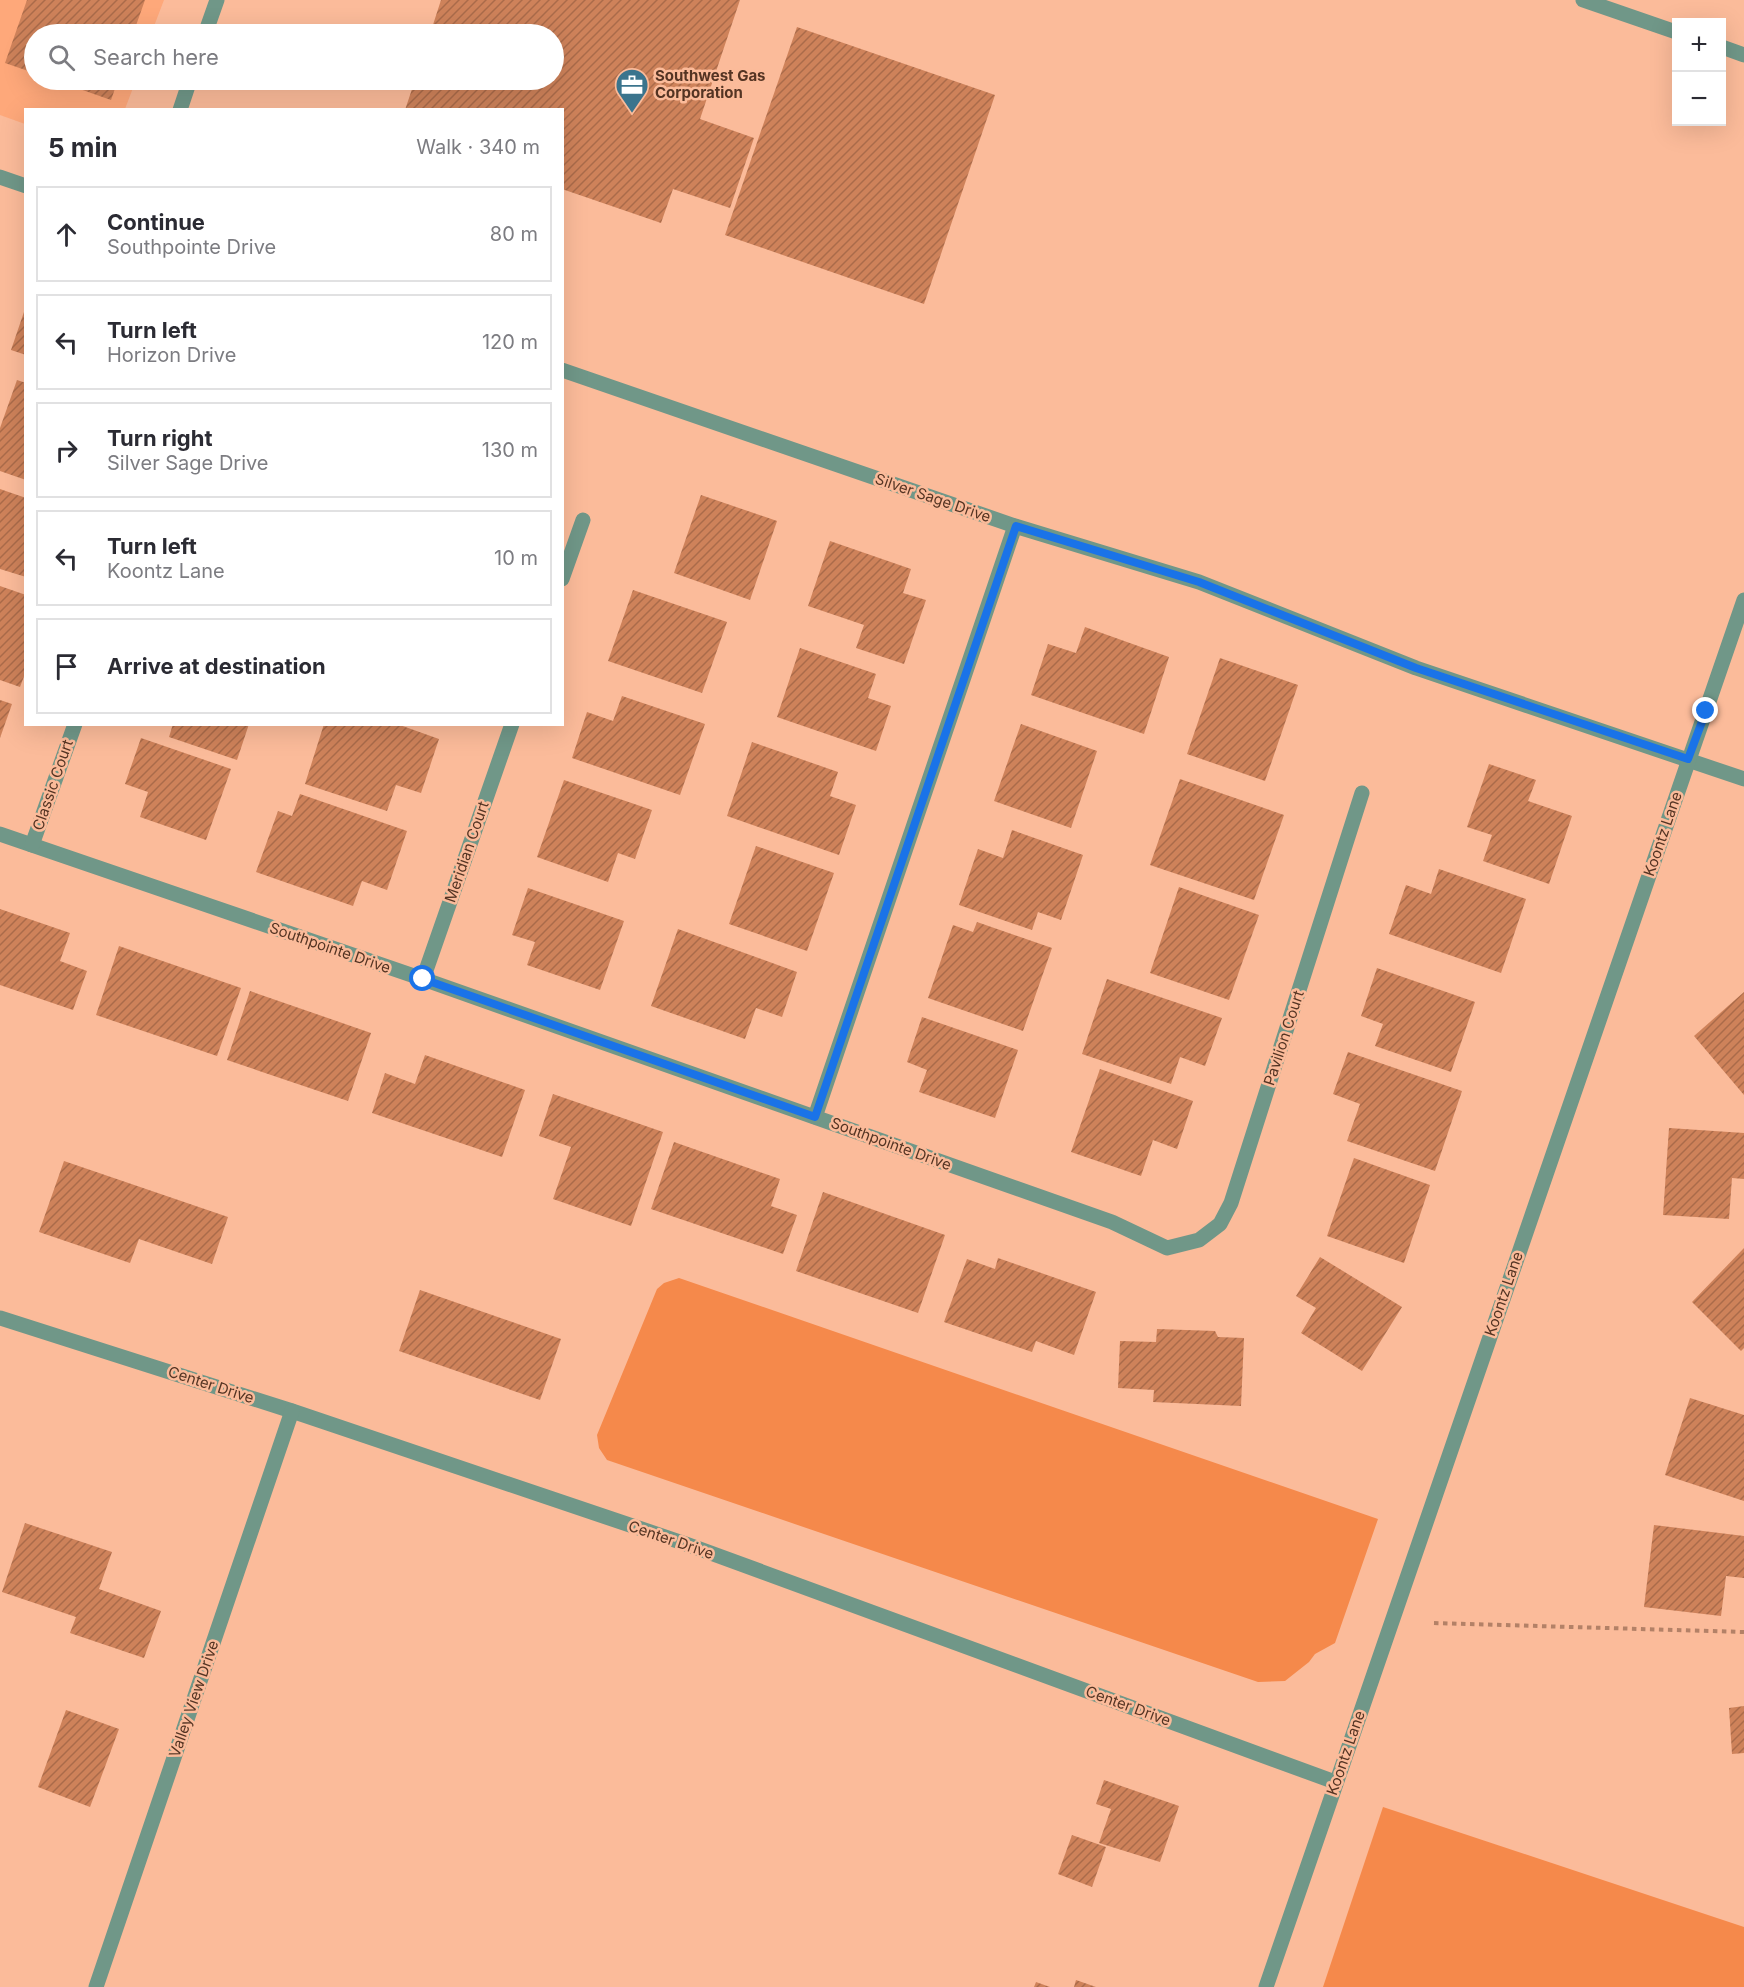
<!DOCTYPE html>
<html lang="en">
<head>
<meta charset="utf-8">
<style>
  body { margin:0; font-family:Inter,sans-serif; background:#f7f7f7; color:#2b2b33 }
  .controls { position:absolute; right:18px; top:18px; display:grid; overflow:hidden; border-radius:0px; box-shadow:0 6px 24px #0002 }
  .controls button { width:54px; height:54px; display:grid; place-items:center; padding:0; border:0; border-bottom:2px solid #e1e1e2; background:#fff; color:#2b2b33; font:30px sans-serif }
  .stop { position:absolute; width:18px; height:18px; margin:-14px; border:4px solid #1a73e8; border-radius:50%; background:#fff }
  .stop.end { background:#1a73e8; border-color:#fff; box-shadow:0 2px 6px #0008 }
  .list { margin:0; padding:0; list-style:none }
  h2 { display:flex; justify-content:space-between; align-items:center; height:78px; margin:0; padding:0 24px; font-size:26px }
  h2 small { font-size:20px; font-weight:400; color:#7c7c81 }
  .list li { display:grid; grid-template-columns:39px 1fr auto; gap:18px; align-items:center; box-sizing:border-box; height:96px; margin:0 12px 12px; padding:0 12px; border:2px solid #e1e1e2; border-radius:0px }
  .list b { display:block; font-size:22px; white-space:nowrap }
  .list p { margin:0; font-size:20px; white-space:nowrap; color:#7c7c81 }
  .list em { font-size:20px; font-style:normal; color:#7c7c81 }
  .icon { flex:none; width:33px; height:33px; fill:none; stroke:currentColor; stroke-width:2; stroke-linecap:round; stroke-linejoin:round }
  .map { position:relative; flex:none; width:1744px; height:1987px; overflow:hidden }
  .search { position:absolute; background:#fff; box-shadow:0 6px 24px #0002; left:24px; top:24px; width:540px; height:66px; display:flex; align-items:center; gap:15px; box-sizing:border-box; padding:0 21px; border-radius:33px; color:#7c7c81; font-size:22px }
  .panel { position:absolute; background:#fff; box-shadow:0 6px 24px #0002; left:24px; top:108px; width:540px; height:618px; border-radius:0px }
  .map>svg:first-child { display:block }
</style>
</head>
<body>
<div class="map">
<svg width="1744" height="1987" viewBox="0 0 1744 1987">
  <defs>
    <pattern id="building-hatch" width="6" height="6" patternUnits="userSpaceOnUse" patternTransform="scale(1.5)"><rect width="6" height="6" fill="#ce825a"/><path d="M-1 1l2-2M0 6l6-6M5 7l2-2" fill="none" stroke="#aa6b4a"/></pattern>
  </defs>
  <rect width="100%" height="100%" fill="#fbbb9a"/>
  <polygon fill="#fea87a" points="0,0 164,0 151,34 34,34 34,80 136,80 125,109 26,110 25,124 0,115"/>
  <g fill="#f5894b">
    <polygon points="679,1278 1378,1519 1335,1643 1315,1654 1309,1662 1285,1681 1258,1682 607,1460 599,1448 597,1435 657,1289 664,1283"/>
    <polygon points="1383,1807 1744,1927 1744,1987 1323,1987"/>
  </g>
  <g fill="url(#building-hatch)">
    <polygon points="27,0 145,0 133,34 34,34 34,73 5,63"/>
    <polygon points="441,0 740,0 700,119 754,138 730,208 673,189 661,223 562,189 562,110 405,110 415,80 554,80 554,34 430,34"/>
    <polygon points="797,27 995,95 924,304 725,235"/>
    <polygon points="54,80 118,80 111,100"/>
    <polygon points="25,309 26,310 26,355 11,350"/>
    <polygon points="17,380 26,383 26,480 0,471 0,428"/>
    <polygon points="0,489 26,498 26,577 0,569"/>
    <polygon points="701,495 777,521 750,600 674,573"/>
    <polygon points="830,541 911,569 903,593 926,600 904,664 856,648 864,625 808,606"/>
    <polygon points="0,586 26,595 26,671 20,687 0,680"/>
    <polygon points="633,590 727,622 702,693 608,661"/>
    <polygon points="1085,627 1169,657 1144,734 1031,695 1048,644 1076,653"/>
    <polygon points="800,648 876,674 868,698 891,706 876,751 777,717"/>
    <polygon points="1220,658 1298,685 1265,781 1187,754"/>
    <polygon points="622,696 705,724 680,795 572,758 587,712 613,721"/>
    <polygon points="0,700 12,704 0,738"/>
    <polygon points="173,724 249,724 237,760 169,737"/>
    <polygon points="324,724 397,724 439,739 421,793 396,785 387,811 305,784"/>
    <polygon points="1021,724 1097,751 1071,828 994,801"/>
    <polygon points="141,738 231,769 206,840 140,817 148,792 125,784"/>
    <polygon points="752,742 838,772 830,796 856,805 839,855 727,816"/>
    <polygon points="1489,764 1536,780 1528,801 1572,816 1549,884 1483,861 1492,835 1467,827"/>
    <polygon points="1180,779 1284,815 1254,900 1150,865"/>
    <polygon points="564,780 652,810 635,859 618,853 608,882 537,857"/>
    <polygon points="300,794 407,831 387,890 362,881 353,906 256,872 278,811 292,816"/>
    <polygon points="1012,830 1083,855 1061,920 1038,912 1032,930 959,905 978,849 1003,858"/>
    <polygon points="756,846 834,873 807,951 729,924"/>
    <polygon points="1439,869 1526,899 1501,973 1389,934 1406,885 1431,894"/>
    <polygon points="1179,887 1259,915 1229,1000 1150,973"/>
    <polygon points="528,888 624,921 600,990 527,965 535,942 512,935"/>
    <polygon points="0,909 70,933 60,961 87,971 73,1010 0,985"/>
    <polygon points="977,922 1052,948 1023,1031 928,998 953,925 973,932"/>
    <polygon points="678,929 797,972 782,1017 756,1008 745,1039 651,1006"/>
    <polygon points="119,946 241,988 217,1056 96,1015"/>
    <polygon points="1377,968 1475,1002 1451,1072 1375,1046 1383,1024 1361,1016"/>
    <polygon points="1107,979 1222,1018 1205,1066 1180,1057 1171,1084 1082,1054"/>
    <polygon points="250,991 371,1033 348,1101 227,1060"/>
    <polygon points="1744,992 1744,1095 1694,1036"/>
    <polygon points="922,1017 1018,1050 995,1118 919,1092 927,1070 907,1062"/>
    <polygon points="1348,1052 1462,1091 1435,1171 1347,1141 1360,1104 1333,1094"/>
    <polygon points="425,1055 525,1090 502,1157 372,1113 385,1073 415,1084"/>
    <polygon points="1100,1069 1193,1101 1177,1149 1153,1140 1141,1176 1071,1152"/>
    <polygon points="553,1094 663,1132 631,1226 553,1199 571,1147 539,1136"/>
    <polygon points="1669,1128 1744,1133 1744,1179 1732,1178 1729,1219 1663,1215"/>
    <polygon points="674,1142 780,1179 771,1206 797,1215 783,1254 651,1209"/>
    <polygon points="1354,1158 1430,1185 1404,1263 1327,1236"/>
    <polygon points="64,1161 228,1217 212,1264 139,1239 130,1263 39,1232"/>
    <polygon points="823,1192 945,1235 918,1313 796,1271"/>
    <polygon points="1744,1248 1744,1348 1741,1351 1692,1302"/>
    <polygon points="1320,1257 1402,1307 1362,1371 1301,1333 1316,1308 1296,1296"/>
    <polygon points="998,1258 1096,1292 1074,1355 1036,1341 1032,1352 944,1322 967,1259 995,1269"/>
    <polygon points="420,1290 561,1339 540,1400 399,1351"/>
    <polygon points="1157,1329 1215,1331 1218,1337 1244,1338 1241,1406 1153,1402 1154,1390 1118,1388 1120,1341 1156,1342"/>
    <polygon points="1690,1398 1744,1415 1744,1501 1665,1475"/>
    <polygon points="25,1523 112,1552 99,1589 161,1611 144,1658 70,1633 76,1617 2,1592"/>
    <polygon points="1654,1525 1744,1536 1744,1578 1726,1576 1721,1616 1644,1607"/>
    <polygon points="1744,1706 1744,1753 1732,1754 1729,1708"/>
    <polygon points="66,1710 119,1729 90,1807 38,1787"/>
    <polygon points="1104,1780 1179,1806 1160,1862 1099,1843 1111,1809 1096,1804"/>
    <polygon points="1072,1835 1106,1847 1092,1887 1058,1874"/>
    <polygon points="1076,1980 1096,1987 1074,1987"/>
    <polygon points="1036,1982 1050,1987 1034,1987"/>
  </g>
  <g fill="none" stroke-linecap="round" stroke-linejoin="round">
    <polyline stroke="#b38167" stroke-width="4" stroke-dasharray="4.5 4.5" stroke-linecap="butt" points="1434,1623 1744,1632"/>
    <g stroke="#709788" stroke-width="15">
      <polyline points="1583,0 1676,32"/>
      <polyline points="205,34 217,0"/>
      <polyline points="1722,47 1744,55"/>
      <polyline points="180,110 190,80"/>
      <polyline points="0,177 26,186"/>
      <polyline points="562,370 1015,526 1199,582 1416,668 1744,779"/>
      <polyline points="562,579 583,520"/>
      <polyline points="0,834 423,979 1112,1222 1167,1248 1199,1240 1220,1224 1231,1203 1362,793"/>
      <polyline points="32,845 75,724"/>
      <polyline points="423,979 512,724"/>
      <polyline points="815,1117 1015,526"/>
      <polyline points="0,1318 292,1411 686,1544 1335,1782"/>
      <polyline points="96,1987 292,1411"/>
      <polyline points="1266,1987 1744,600"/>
    </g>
  </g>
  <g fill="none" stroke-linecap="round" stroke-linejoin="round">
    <polyline stroke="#1a73e8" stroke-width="8" points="423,979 815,1117 1016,526 1199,582 1416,668 1688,759 1706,711"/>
  </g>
  <defs>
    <g id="office-pin" transform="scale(1.725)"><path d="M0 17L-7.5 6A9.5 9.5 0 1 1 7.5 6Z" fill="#3b748d" stroke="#fbbb9a"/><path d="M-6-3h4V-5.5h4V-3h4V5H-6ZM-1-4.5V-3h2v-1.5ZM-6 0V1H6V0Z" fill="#fff"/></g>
  </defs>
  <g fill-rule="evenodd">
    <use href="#office-pin" x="632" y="85"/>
  </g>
  <g text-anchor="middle" stroke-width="5" stroke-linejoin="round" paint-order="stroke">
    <g font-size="15" font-weight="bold" fill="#543423" stroke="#fbbb9a" text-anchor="start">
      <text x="655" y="81">Southwest Gas<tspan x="655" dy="17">Corporation</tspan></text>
    </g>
    <g font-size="15" fill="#543423" stroke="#fbbb9a">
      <text transform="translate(933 498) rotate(19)" y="5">Silver Sage Drive</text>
      <text transform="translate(53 785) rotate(-71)" y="5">Classic Court</text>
      <text transform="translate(1663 834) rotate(-71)" y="5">Koontz Lane</text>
      <text transform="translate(467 852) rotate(-71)" y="5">Meridian Court</text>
      <text transform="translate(330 948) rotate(19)" y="5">Southpointe Drive</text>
      <text transform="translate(1284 1038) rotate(-72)" y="5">Pavilion Court</text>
      <text transform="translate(891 1144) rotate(20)" y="5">Southpointe Drive</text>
      <text transform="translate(1504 1294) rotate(-71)" y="5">Koontz Lane</text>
      <text transform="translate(211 1385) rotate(18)" y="5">Center Drive</text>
      <text transform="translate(671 1540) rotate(19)" y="5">Center Drive</text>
      <text transform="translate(194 1699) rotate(-71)" y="5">Valley View Drive</text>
      <text transform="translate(1128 1706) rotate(20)" y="5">Center Drive</text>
      <text transform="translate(1346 1753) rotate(-71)" y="5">Koontz Lane</text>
    </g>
  </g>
</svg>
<div class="controls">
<button>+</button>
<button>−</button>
</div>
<div class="stop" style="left:423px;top:979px"></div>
<div class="stop end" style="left:1706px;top:711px"></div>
<div class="search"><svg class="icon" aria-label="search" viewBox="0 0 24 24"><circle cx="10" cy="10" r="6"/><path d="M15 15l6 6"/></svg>Search here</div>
<section class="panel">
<h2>5 min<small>Walk · 340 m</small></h2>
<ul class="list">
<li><svg class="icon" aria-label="ahead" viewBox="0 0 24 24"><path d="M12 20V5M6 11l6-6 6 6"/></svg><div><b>Continue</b><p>Southpointe Drive</p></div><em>80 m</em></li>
<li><svg class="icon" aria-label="left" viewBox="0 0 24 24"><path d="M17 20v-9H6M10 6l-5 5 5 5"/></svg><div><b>Turn left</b><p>Horizon Drive</p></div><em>120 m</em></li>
<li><svg class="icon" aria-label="right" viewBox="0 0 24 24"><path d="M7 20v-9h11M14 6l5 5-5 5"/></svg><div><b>Turn right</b><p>Silver Sage Drive</p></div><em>130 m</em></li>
<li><svg class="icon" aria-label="left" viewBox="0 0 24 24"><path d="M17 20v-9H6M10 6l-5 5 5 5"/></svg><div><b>Turn left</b><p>Koontz Lane</p></div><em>10 m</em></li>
<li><svg class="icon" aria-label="arrive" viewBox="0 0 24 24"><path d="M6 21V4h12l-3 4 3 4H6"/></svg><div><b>Arrive at destination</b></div></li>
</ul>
</section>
</div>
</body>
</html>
